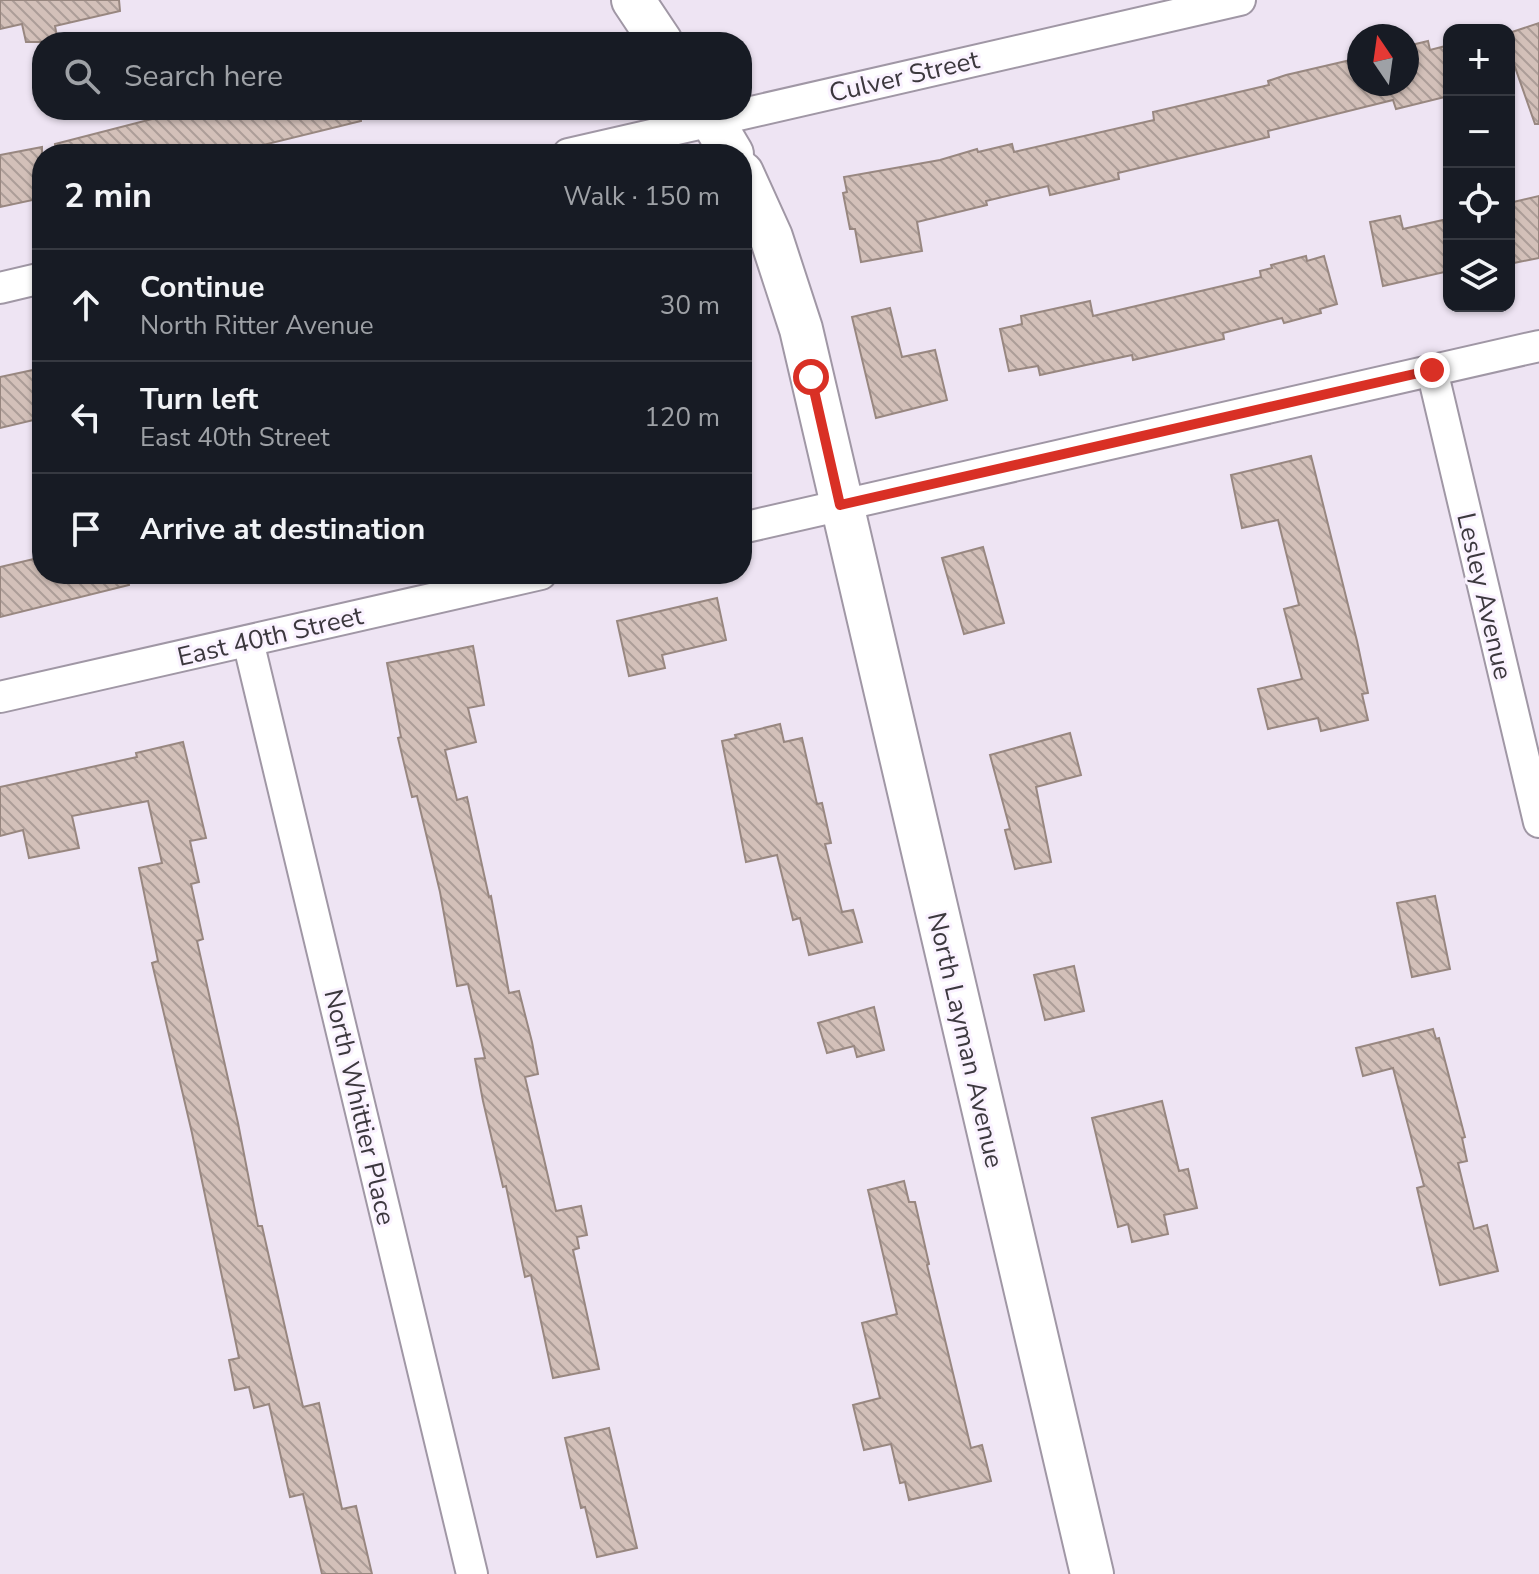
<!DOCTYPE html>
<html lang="en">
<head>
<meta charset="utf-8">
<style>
  body { margin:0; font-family:"Nunito Sans",sans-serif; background:#242831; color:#f1f3f6 }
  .controls { position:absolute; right:24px; top:24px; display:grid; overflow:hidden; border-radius:16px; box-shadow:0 2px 6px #0004 }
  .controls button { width:72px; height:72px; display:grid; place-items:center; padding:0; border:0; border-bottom:2px solid #363941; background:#171b24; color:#f1f3f6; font:40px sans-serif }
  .compass { position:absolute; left:1347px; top:24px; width:72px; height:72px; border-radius:50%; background:#171b24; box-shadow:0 2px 6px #0004; rotate:347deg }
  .stop { position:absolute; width:24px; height:24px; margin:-18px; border:6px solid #d93025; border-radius:50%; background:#fff }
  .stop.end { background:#d93025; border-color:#fff; box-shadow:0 2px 8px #0008 }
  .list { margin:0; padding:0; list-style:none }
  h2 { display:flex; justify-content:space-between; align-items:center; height:104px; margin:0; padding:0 32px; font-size:34px }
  h2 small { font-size:26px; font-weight:400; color:#9ea1a6 }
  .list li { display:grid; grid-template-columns:52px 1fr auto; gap:24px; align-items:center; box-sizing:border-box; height:112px; padding:0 32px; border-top:2px solid #363941 }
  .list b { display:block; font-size:30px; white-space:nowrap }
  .list p { margin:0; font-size:26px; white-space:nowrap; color:#9ea1a6 }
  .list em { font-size:26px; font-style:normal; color:#9ea1a6 }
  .icon { flex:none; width:44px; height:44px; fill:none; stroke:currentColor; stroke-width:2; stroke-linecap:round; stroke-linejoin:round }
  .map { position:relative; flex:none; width:1539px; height:1574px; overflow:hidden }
  .search { position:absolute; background:#171b24; box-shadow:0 2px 6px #0004; left:32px; top:32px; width:720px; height:88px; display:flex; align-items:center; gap:20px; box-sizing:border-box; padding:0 28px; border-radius:32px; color:#9ea1a6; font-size:30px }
  .panel { position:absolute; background:#171b24; box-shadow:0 2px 6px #0004; left:32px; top:144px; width:720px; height:440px; border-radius:32px }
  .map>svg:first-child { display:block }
</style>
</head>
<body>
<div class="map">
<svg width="1539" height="1574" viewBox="0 0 1539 1574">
  <defs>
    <pattern id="building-back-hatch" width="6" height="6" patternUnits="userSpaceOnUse" patternTransform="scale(2)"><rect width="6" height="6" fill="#d3c0b9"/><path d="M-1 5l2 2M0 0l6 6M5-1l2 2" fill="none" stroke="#ac9d98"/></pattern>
  </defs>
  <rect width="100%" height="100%" fill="#eee4f3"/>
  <g fill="url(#building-back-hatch)" stroke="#988780" stroke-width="2">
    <polygon points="0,0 119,0 120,11 55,26 58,42 26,42 22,24 0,29"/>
    <polygon points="1539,23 1539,124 1535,124 1509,50 1509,33"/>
    <polygon points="1428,41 1430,50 1449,45 1449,96 1396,109 1393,100 1268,131 1269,137 1118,173 1119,179 1050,195 1048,186 986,201 987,205 917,222 922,251 861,262 855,229 850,229 843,193 847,192 844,177 940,160 977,149 978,152 1012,144 1014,152 1154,120 1153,112 1269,85 1268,81 1286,75 1359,58 1359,84 1407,84 1407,46"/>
    <polygon points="187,110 360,110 361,121 226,154 56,154 55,144"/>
    <polygon points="42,147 42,198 0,207 0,155"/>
    <polygon points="1539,196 1539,258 1509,264 1509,203"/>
    <polygon points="1400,216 1403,229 1443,220 1449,247 1449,271 1383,286 1370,222"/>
    <polygon points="1306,256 1307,261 1324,256 1337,304 1320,309 1321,313 1284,323 1282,318 1223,333 1224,339 1133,360 1132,355 1040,375 1038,366 1009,371 1000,329 1022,324 1021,316 1090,301 1093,316 1261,277 1260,271 1272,268 1271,265"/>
    <polygon points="890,308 902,357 935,350 947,400 876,418 852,317"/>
    <polygon points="33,370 42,418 0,428 0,377"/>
    <polygon points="1311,456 1357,641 1368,693 1362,694 1368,720 1321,731 1318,718 1268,729 1258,689 1302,679 1284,609 1299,605 1278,520 1242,528 1231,475"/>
    <polygon points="983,547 1004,623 964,634 942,558"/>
    <polygon points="42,557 42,574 128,574 129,585 0,617 0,567"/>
    <polygon points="717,598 726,640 662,655 665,668 629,676 617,621"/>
    <polygon points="473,646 484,705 468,708 476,742 445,750 457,800 467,797 489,897 491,896 509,993 519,991 532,1042 538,1074 525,1077 556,1211 581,1206 587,1235 577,1237 579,1248 573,1250 599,1369 553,1378 531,1275 525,1277 506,1186 503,1187 483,1101 475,1059 485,1058 468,984 457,986 440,892 417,796 412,797 398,738 401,737 387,663"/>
    <polygon points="780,724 784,742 802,738 817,804 822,803 831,843 825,844 842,912 853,910 862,942 809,955 800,918 793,920 777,855 746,862 722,741 736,738 735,735"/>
    <polygon points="1070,733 1081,775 1036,787 1051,862 1015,869 1005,830 1010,829 990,755"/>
    <polygon points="183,742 206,838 190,841 199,882 191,884 203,939 197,941 238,1123 258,1226 262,1226 303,1407 319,1403 342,1509 356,1506 372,1574 322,1574 303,1494 290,1497 269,1404 254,1408 249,1387 235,1390 229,1360 239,1358 192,1133 152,963 158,961 139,868 162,863 148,801 72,816 79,848 29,858 23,830 0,836 0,787 137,757 136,753"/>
    <polygon points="1435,896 1450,969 1412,977 1397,903"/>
    <polygon points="1074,966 1084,1011 1045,1020 1034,975"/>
    <polygon points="874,1007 884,1050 857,1057 854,1046 827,1053 818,1023"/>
    <polygon points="1433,1029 1436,1039 1439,1038 1465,1137 1462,1138 1467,1161 1458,1163 1474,1229 1487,1225 1498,1271 1440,1285 1417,1188 1424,1186 1393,1068 1363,1076 1356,1048"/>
    <polygon points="1162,1101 1179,1171 1188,1169 1197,1208 1164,1215 1168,1234 1132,1242 1128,1224 1118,1227 1092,1118"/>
    <polygon points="904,1181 909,1202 915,1202 929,1264 927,1265 971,1448 982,1445 991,1481 909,1500 905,1482 900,1483 891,1444 864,1450 853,1405 880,1398 862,1323 897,1314 868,1190"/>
    <polygon points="609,1428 637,1548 597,1557 585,1507 581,1508 565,1438"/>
  </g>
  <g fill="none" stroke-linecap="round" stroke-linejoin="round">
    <g stroke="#a097a5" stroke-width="34">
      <g id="street">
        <polyline points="568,154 1240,0"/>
        <polyline points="0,288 42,278"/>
        <polyline points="1432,370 1539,822"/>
        <polyline points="742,528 1539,346"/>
        <polyline points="248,641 472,1574"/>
        <polyline points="0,697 541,574"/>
      </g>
    </g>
    <g stroke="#a097a5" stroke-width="46">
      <g id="secondary">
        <polyline points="633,0 661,42"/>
        <polyline points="706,110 732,154"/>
        <polyline points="742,173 771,237 801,329 1092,1574"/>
      </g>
    </g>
    <use href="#street" stroke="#fff" stroke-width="30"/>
    <use href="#secondary" stroke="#fff" stroke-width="42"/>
  </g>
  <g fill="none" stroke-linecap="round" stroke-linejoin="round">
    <polyline stroke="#d93025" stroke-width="10" points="811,377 840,505 1432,370"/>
  </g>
  <g text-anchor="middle" stroke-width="6" stroke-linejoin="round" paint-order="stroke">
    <g font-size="26" fill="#3c383e" stroke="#faf2ff">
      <text transform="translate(904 76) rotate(-13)" y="9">Culver Street</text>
      <text transform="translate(1485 596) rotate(77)" y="9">Lesley Avenue</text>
      <text transform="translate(270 636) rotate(-13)" y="9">East 40th Street</text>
      <text transform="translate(966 1040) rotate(77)" y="9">North Layman Avenue</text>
      <text transform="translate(360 1107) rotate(77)" y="9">North Whittier Place</text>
    </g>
  </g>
</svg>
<div class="controls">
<button>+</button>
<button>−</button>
<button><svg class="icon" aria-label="locate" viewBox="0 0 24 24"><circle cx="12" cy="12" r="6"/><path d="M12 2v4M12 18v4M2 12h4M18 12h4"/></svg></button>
<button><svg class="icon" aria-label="layers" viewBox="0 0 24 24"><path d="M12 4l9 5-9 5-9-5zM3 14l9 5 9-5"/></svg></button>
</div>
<svg class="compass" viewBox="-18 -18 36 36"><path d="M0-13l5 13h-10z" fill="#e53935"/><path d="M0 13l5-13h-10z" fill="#9ea1a6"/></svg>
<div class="stop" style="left:811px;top:377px"></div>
<div class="stop end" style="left:1432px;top:370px"></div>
<div class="search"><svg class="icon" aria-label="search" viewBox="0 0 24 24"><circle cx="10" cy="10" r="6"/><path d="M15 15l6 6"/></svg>Search here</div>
<section class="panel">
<h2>2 min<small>Walk · 150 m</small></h2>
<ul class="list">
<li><svg class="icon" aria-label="ahead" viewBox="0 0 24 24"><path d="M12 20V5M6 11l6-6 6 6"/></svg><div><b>Continue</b><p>North Ritter Avenue</p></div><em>30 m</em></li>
<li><svg class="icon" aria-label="left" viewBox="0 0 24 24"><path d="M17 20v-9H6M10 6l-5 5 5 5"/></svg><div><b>Turn left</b><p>East 40th Street</p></div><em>120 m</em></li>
<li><svg class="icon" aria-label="arrive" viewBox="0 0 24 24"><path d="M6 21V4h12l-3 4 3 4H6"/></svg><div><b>Arrive at destination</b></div></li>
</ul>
</section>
</div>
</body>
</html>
